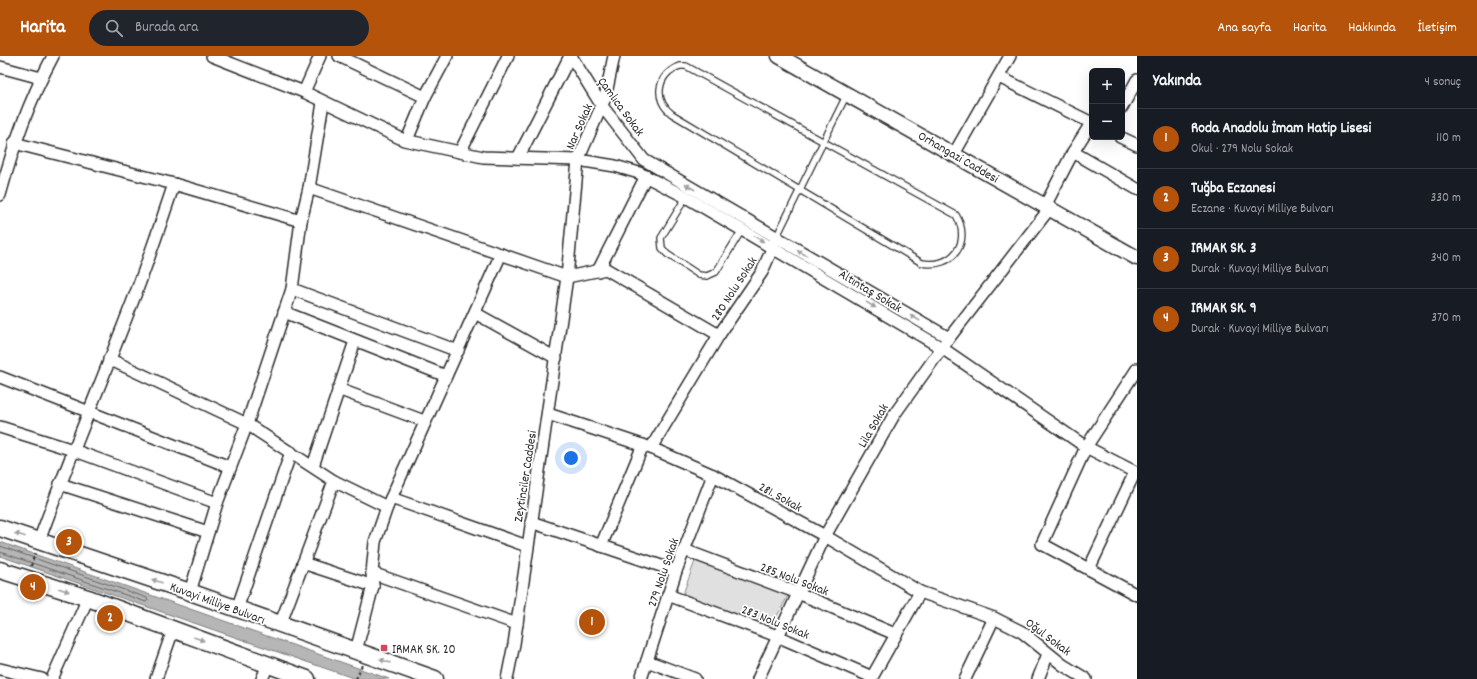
<!DOCTYPE html>
<html lang="tr">
<head>
<meta charset="utf-8">
<style>
  body { margin:0; font-family:Dekko,sans-serif; background:#20242c; color:#f1f3f6 }
  .controls { position:absolute; right:12px; top:12px; display:grid; overflow:hidden; border-radius:6px; box-shadow:0 4px 16px #0002 }
  .controls button { width:36px; height:36px; display:grid; place-items:center; padding:0; border:0; border-bottom:1px solid #363941; background:#171b24; color:#f1f3f6; font:20px sans-serif }
  .you { position:absolute; left:571px; top:402px; width:14px; height:14px; margin:-10px; border:3px solid #fff; border-radius:50%; background:#1a73e8; box-shadow:0 0 0 6px #1a73e833 }
  .badge { display:grid; place-items:center; width:26px; height:26px; border-radius:50%; background:#b45309; color:#fff; font-size:13px; font-weight:700 }
  .pin { position:absolute; translate:-50% -50%; border:2px solid #fff; box-shadow:0 1px 4px #0006 }
  .list { margin:0; padding:0; list-style:none }
  h2 { display:flex; justify-content:space-between; align-items:center; height:52px; margin:0; padding:0 16px; font-size:17px }
  h2 small { font-size:13px; font-weight:400; color:#9ea1a6 }
  .list li { display:grid; grid-template-columns:26px 1fr auto; gap:12px; align-items:center; box-sizing:border-box; height:60px; padding:0 16px; border-top:1px solid #363941 }
  .list b { display:block; font-size:15px; white-space:nowrap }
  .list p { margin:0; font-size:13px; white-space:nowrap; color:#9ea1a6 }
  .list em { font-size:13px; font-style:normal; color:#9ea1a6 }
  .icon { flex:none; width:22px; height:22px; fill:none; stroke:currentColor; stroke-width:2; stroke-linecap:round; stroke-linejoin:round }
  .map { position:relative; flex:none; width:1137px; height:623px; overflow:hidden }
  header { display:flex; align-items:center; gap:24px; box-sizing:border-box; height:56px; padding:0 20px; background:#b45309; color:#fff }
  header strong { font-size:19px }
  nav { display:flex; gap:22px; margin-inline-start:auto; font-size:14px }
  .search { width:280px; height:36px; background:#20242c; display:flex; align-items:center; gap:10px; box-sizing:border-box; padding:0 14px; border-radius:22px; color:#9ea1a6; font-size:15px }
  main { display:flex }
  aside { flex:1; background:#171b24 }
  .map>svg:first-child { display:block }
</style>
</head>
<body>
<header>
<strong>Harita</strong>
<div class="search"><svg class="icon" aria-label="search" viewBox="0 0 24 24"><circle cx="10" cy="10" r="6"/><path d="M15 15l6 6"/></svg>Burada ara</div>
<nav><a>Ana sayfa</a><a>Harita</a><a>Hakkında</a><a>İletişim</a></nav>
</header>
<main>
<div class="map">
<svg width="1137" height="623" viewBox="0 0 1137 623">
  <rect width="100%" height="100%" fill="#fff"/>
  <filter id="ink" filterUnits="userSpaceOnUse"><feTurbulence type="fractalNoise" baseFrequency=".025" numOctaves="2"/><feDisplacementMap in="SourceGraphic" scale="8" xChannelSelector="R" yChannelSelector="G"/><feConvolveMatrix kernelMatrix="1 2 1 2 8 2 1 2 1" color-interpolation-filters="sRGB"/></filter>
  <g filter="url(#ink)">
    <polygon fill="#e0e0e0" stroke="#868686" points="695,505 789,538 771,571 683,538"/>
    <polygon fill="#b6b6b6" stroke="#7e7e7e" points="0,486 389,623 356,623 0,500"/>
    <g fill="none" stroke-linecap="round" stroke-linejoin="round">
      <polyline stroke="#636363" stroke-width="1" points="0,490 147,542 148,544 146,546 0,496"/>
      <g stroke="#2b2b2b" stroke-width="8">
        <g id="service">
          <path d="M680,10h6l270,149c16,27 -3,54 -34,48l-250,-149c-19,-14 -15,-40 8,-48z"/>
          <polyline points="686,141 661,182 662,192 667,198 699,219 707,220 716,216 742,174"/>
          <polyline points="776,182 847,38"/>
        </g>
      </g>
      <g stroke="#2b2b2b" stroke-width="14">
        <g id="minor">
          <polyline points="212,0 304,36 404,84 483,101 578,104 615,110 639,117 686,141 942,292 1086,391 1137,417"/>
          <polyline points="339,0 425,41"/>
          <polyline points="571,0 602,50 644,104 949,282"/>
          <polyline points="0,11 41,22"/>
          <polyline points="999,21 1092,67"/>
          <polyline points="304,36 320,0"/>
          <polyline points="1122,51 1137,24"/>
          <polyline points="1120,81 1137,89"/>
          <polyline points="407,84 425,41 447,0"/>
          <polyline points="14,87 174,128 301,165"/>
          <polyline points="460,96 508,0"/>
          <polyline points="1073,96 1092,66"/>
          <polyline points="954,98 1010,0"/>
          <polyline points="518,102 570,0"/>
          <polyline points="309,132 323,47"/>
          <path d="M0,139c14,-51 28,-92 53,-139"/>
          <polyline points="1045,150 1073,96 1137,133"/>
          <polyline points="598,215 646,120"/>
          <polyline points="292,233 458,295"/>
          <polyline points="284,256 446,320"/>
          <polyline points="475,257 556,302"/>
          <polyline points="109,303 247,368 334,425 387,451"/>
          <polyline points="1137,313 1086,391 1042,488 1137,539"/>
          <polyline points="0,321 230,411"/>
          <polyline points="338,333 424,365"/>
          <polyline points="548,358 651,392 713,419 825,480 920,536 994,562 1022,576 1063,609 1086,623"/>
          <polyline points="0,371 73,394 217,447"/>
          <polyline points="651,392 719,279 762,216 775,186"/>
          <polyline points="313,410 355,285"/>
          <polyline points="60,428 208,476"/>
          <polyline points="391,442 527,490"/>
          <polyline points="531,466 676,515"/>
          <path d="M39,485c31,-85 66,-167 98,-251 13,-35 25,-70 37,-106"/>
          <polyline points="601,490 643,389"/>
          <polyline points="684,494 798,537 895,578"/>
          <polyline points="303,507 373,530"/>
          <polyline points="1089,513 1135,416"/>
          <polyline points="372,517 517,568"/>
          <polyline points="190,536 217,447 247,368 292,233 301,165 309,132 567,221 606,213 719,279"/>
          <polyline points="668,539 777,580 872,621"/>
          <polyline points="237,553 291,396"/>
          <polyline points="280,569 334,425"/>
          <polyline points="356,595 373,530 372,517 375,486 387,451 501,198"/>
          <polyline points="647,605 695,623"/>
          <polyline points="0,613 42,623"/>
          <polyline points="52,623 88,542"/>
          <polyline points="156,623 173,574"/>
          <polyline points="262,623 268,609"/>
          <polyline points="507,623 514,588 567,221 578,104 605,42 614,0"/>
          <polyline points="641,623 676,515 713,419"/>
          <polyline points="758,623 825,480 894,359 949,282 1050,152"/>
          <polyline points="871,623 920,536"/>
          <polyline points="965,623 994,562"/>
          <polyline points="1038,623 1048,598"/>
        </g>
      </g>
      <g stroke="#2b2b2b" stroke-width="17">
        <polyline id="tertiary" points="779,0 1137,202"/>
      </g>
      <g stroke="#2b2b2b" stroke-width="19">
        <g id="secondary">
          <polyline points="0,472 190,536 435,623"/>
          <polyline points="0,514 88,542 307,623"/>
        </g>
      </g>
      <g stroke="#2b2b2b" stroke-width="2" stroke-dasharray="3 3" stroke-linecap="butt">
        <polyline points="31,510 35,497"/>
        <polyline points="356,623 362,609"/>
      </g>
      <use href="#service" stroke="#fff" stroke-width="5.5"/>
      <use href="#minor" stroke="#fff" stroke-width="11"/>
      <use href="#tertiary" stroke="#fff" stroke-width="14"/>
      <use href="#secondary" stroke="#fff" stroke-width="16"/>
    </g>
    <defs><path id="oneway-solid" d="M-6-.8H1V-3.2L6.5 0L1 3.2V.8H-6Z"/></defs>
    <g fill="#a0a0a0">
      <use href="#oneway-solid" transform="translate(690 131) rotate(-150)"/>
      <use href="#oneway-solid" transform="translate(759 183) rotate(31)"/>
      <use href="#oneway-solid" transform="translate(802 197) rotate(-150)"/>
      <use href="#oneway-solid" transform="translate(871 249) rotate(31)"/>
      <use href="#oneway-solid" transform="translate(915 262) rotate(-150)"/>
      <use href="#oneway-solid" transform="translate(20 479) rotate(-162)"/>
      <use href="#oneway-solid" transform="translate(157 525) rotate(-161)"/>
      <use href="#oneway-solid" transform="translate(64 534) rotate(18)"/>
      <use href="#oneway-solid" transform="translate(199 583) rotate(20)"/>
      <use href="#oneway-solid" transform="translate(385 605) rotate(-160)"/>
    </g>
  </g>
  <rect fill="#d1495b" stroke="#fff" stroke-width="1.5" x="380" y="588" width="8" height="8" rx="2"/>
  <g text-anchor="middle" stroke-width="3.5" stroke-linejoin="round" paint-order="stroke">
    <g font-size="13" fill="#2b2b2b" stroke="#fff">
      <text transform="translate(622 50) rotate(54)" y="5">Çamlıca Sokak</text>
      <text transform="translate(578 70) rotate(-66)" y="5">Nar Sokak</text>
      <text transform="translate(959 100) rotate(30)" y="5">Orhangazi Caddesi</text>
      <text transform="translate(733 232) rotate(-57)" y="5">280 Nolu Sokak</text>
      <text transform="translate(871 234) rotate(31)" y="5">Altıntaş Sokak</text>
      <text transform="translate(872 369) rotate(-60)" y="5">Lila Sokak</text>
      <text transform="translate(524 420) rotate(-81)" y="5">Zeytinciler Caddesi</text>
      <text transform="translate(781 440) rotate(29)" y="5">281. Sokak</text>
      <text transform="translate(662 516) rotate(-71)" y="5">279 Nolu Sokak</text>
      <text transform="translate(795 522) rotate(21)" y="5">285 Nolu Sokak</text>
      <text transform="translate(218 546) rotate(20)" y="5">Kuvayi Milliye Bulvarı</text>
      <text transform="translate(776 565) rotate(22)" y="5">283 Nolu Sokak</text>
      <text transform="translate(1049 580) rotate(37)" y="5">Oğul Sokak</text>
    </g>
    <g font-size="13" fill="#2b2b2b" stroke="#fff" text-anchor="start">
      <text x="392" y="597">IRMAK SK. 20</text>
    </g>
  </g>
</svg>
<div class="controls">
<button>+</button>
<button>−</button>
</div>
<div class="you"></div>
<div class="pin badge" style="left:592px;top:566px">1</div>
<div class="pin badge" style="left:110px;top:562px">2</div>
<div class="pin badge" style="left:69px;top:486px">3</div>
<div class="pin badge" style="left:33px;top:531px">4</div>
</div>
<aside>
<h2>Yakında<small>4 sonuç</small></h2>
<ul class="list">
<li><span class="badge">1</span><div><b>Roda Anadolu İmam Hatip Lisesi</b><p>Okul · 279 Nolu Sokak</p></div><em>110 m</em></li>
<li><span class="badge">2</span><div><b>Tuğba Eczanesi</b><p>Eczane · Kuvayi Milliye Bulvarı</p></div><em>330 m</em></li>
<li><span class="badge">3</span><div><b>IRMAK SK. 3</b><p>Durak · Kuvayi Milliye Bulvarı</p></div><em>340 m</em></li>
<li><span class="badge">4</span><div><b>IRMAK SK. 9</b><p>Durak · Kuvayi Milliye Bulvarı</p></div><em>370 m</em></li>
</ul>
</aside>
</main>
</body>
</html>
